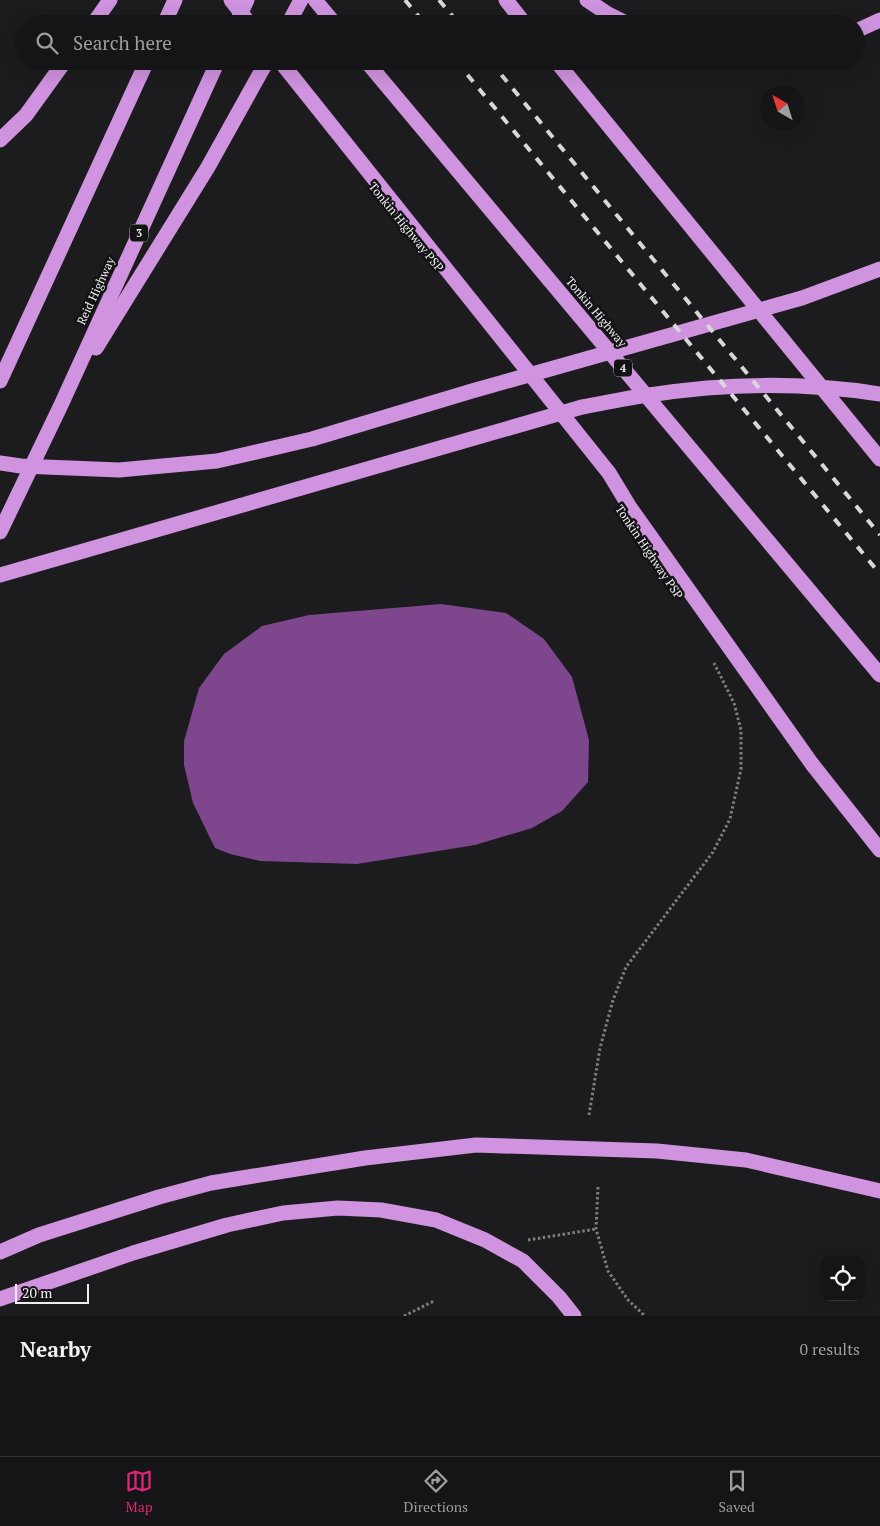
<!DOCTYPE html>
<html lang="en">
<head>
<meta charset="utf-8">
<style>
  body { margin:0; font-family:"PT Serif",serif; background:#1e1d1f; color:#f1f3f6 }
  .controls { position:absolute; right:15px; bottom:15px; display:grid; overflow:hidden; border-radius:10px; box-shadow:0 5px 20px #0002 }
  .controls button { width:45px; height:45px; display:grid; place-items:center; padding:0; border:0; border-bottom:1px solid #343335; background:#151416; color:#f1f3f6; font:25px sans-serif }
  .compass { position:absolute; left:760px; top:85px; width:45px; height:45px; border-radius:50%; background:#151416; box-shadow:0 5px 20px #0002; rotate:321deg }
  .scale { position:absolute; left:15px; bottom:12px; width:74px; box-sizing:border-box; padding-left:5px; border:2px solid #f0eef0; border-top:0; font-size:14px; line-height:18px; white-space:nowrap; color:#f0eef0; -webkit-text-stroke:4px #131214; paint-order:stroke }
  .list { margin:0; padding:0; list-style:none }
  h2 { display:flex; justify-content:space-between; align-items:center; height:65px; margin:0; padding:0 20px; font-size:21px }
  h2 small { font-size:16px; font-weight:400; color:#9d9ea1 }
  .icon { flex:none; width:28px; height:28px; fill:none; stroke:currentColor; stroke-width:2; stroke-linecap:round; stroke-linejoin:round }
  .map { position:relative; flex:none; width:880px; height:1316px; overflow:hidden }
  .search { position:absolute; background:#151416; box-shadow:0 5px 20px #0002; left:15px; right:15px; top:15px; height:55px; display:flex; align-items:center; gap:12px; box-sizing:border-box; padding:0 18px; border-radius:28px; color:#9d9ea1; font-size:19px }
  .sheet { height:140px; background:#151416 }
  nav { display:flex; justify-content:space-around; align-items:center; box-sizing:border-box; height:70px; border-top:1px solid #343335; background:#151416; font-size:14px; color:#9d9ea1 }
  nav a { display:grid; justify-items:center; gap:2px }
  nav .on { color:#db2777 }
  .map>svg:first-child { display:block }
</style>
</head>
<body>
<div class="map">
<svg width="880" height="1316" viewBox="0 0 880 1316">
  <rect width="100%" height="100%" fill="#1c1b1d"/>
  <polygon fill="#7e468d" points="441,604 506,613 544,639 572,677 589,740 588,782 562,811 532,828 475,845 357,864 260,861 230,854 215,848 193,803 184,765 184,741 199,688 224,654 262,626 309,615"/>
  <g fill="none" stroke-linecap="round" stroke-linejoin="round">
    <g stroke="#7e7d7f" stroke-width="3" stroke-dasharray="2.5 2.5" stroke-linecap="butt">
      <polyline points="589,1115 600,1048 613,1000 626,967 713,852 730,819 741,769 741,730 734,703 714,663"/>
      <polyline points="598,1187 596,1229 608,1271 628,1300 645,1316"/>
      <polyline points="528,1240 596,1229"/>
      <polyline points="404,1316 434,1301"/>
    </g>
    <g stroke="#cf93df" stroke-width="15">
      <polyline points="231,0 250,24"/>
      <polyline points="315,0 335,24"/>
      <polyline points="506,0 525,24"/>
      <polyline points="587,0 608,14 628,24"/>
      <polyline points="93,24 110,0"/>
      <polyline points="164,24 175,0"/>
      <polyline points="236,24 247,0"/>
      <polyline points="288,24 301,0"/>
      <polyline points="856,31 880,20"/>
      <polyline points="280,61 609,473 629,506 812,764 880,850"/>
      <polyline points="366,61 880,675"/>
      <polyline points="556,61 880,459"/>
      <polyline points="0,140 26,115 65,61"/>
      <polyline points="96,348 208,167 267,61"/>
      <polyline points="0,381 147,61"/>
      <polyline points="0,463 21,466 119,470 217,461 312,439 472,391 802,298 880,269"/>
      <polyline points="0,532 61,405 218,61"/>
      <path d="M0,575l582,-168c22,-4 45,-9 67,-12 76,-12 155,-13 231,-1"/>
      <polyline points="0,1252 39,1235 159,1197 211,1183 365,1158 476,1145 657,1151 746,1160 880,1191"/>
      <polyline points="0,1299 133,1253 227,1225 283,1213 338,1208 381,1210 436,1220 485,1240 523,1261 559,1297 574,1316"/>
    </g>
    <g stroke="#d9d7d9" stroke-width="4" stroke-dasharray="9 9" stroke-linecap="butt">
      <polyline points="405,0 425,24"/>
      <polyline points="439,0 459,24"/>
      <polyline points="456,61 880,574"/>
      <polyline points="490,61 880,535"/>
    </g>
  </g>
  <g text-anchor="middle" stroke-width="5" stroke-linejoin="round" paint-order="stroke">
    <g fill="#131214" stroke="#aeacae" stroke-width="1">
      <rect x="130" y="224.5" width="18" height="17" rx="4"/>
      <rect x="614" y="359.5" width="18" height="17" rx="4"/>
    </g>
    <g font-size="11" font-weight="bold" fill="#f0eef0">
      <text x="139" y="237">3</text>
      <text x="623" y="372">4</text>
    </g>
    <g font-size="12" fill="#f0eef0" stroke="#131214">
      <text transform="translate(406 227) rotate(51)" y="4">Tonkin Highway PSP</text>
      <text transform="translate(96 291) rotate(-65)" y="4">Reid Highway</text>
      <text transform="translate(596 312) rotate(50)" y="4">Tonkin Highway</text>
      <text transform="translate(649 552) rotate(56)" y="4">Tonkin Highway PSP</text>
    </g>
  </g>
</svg>
<div class="controls">
<button><svg class="icon" aria-label="locate" viewBox="0 0 24 24"><circle cx="12" cy="12" r="6"/><path d="M12 2v4M12 18v4M2 12h4M18 12h4"/></svg></button>
</div>
<svg class="compass" viewBox="-18 -18 36 36"><path d="M0-13l5 13h-10z" fill="#e53935"/><path d="M0 13l5-13h-10z" fill="#9d9ea1"/></svg>
<div class="scale">20 m</div>
<div class="search"><svg class="icon" aria-label="search" viewBox="0 0 24 24"><circle cx="10" cy="10" r="6"/><path d="M15 15l6 6"/></svg>Search here</div>
</div>
<section class="sheet">
<h2>Nearby<small>0 results</small></h2>
<ul class="list">
</ul>
</section>
<nav>
<a class="on"><svg class="icon" aria-label="map" viewBox="0 0 24 24"><path d="M3 6l6-2 6 2 6-2v14l-6 2-6-2-6 2zM9 4v14M15 6v14"/></svg>Map</a>
<a><svg class="icon" aria-label="directions" viewBox="0 0 24 24"><path d="M12 3l9 9-9 9-9-9zM9 14v-3h6M13 9l2 2-2 2"/></svg>Directions</a>
<a><svg class="icon" aria-label="saved" viewBox="0 0 24 24"><path d="M7 4h10v16l-5-4-5 4z"/></svg>Saved</a>
</nav>
</body>
</html>
